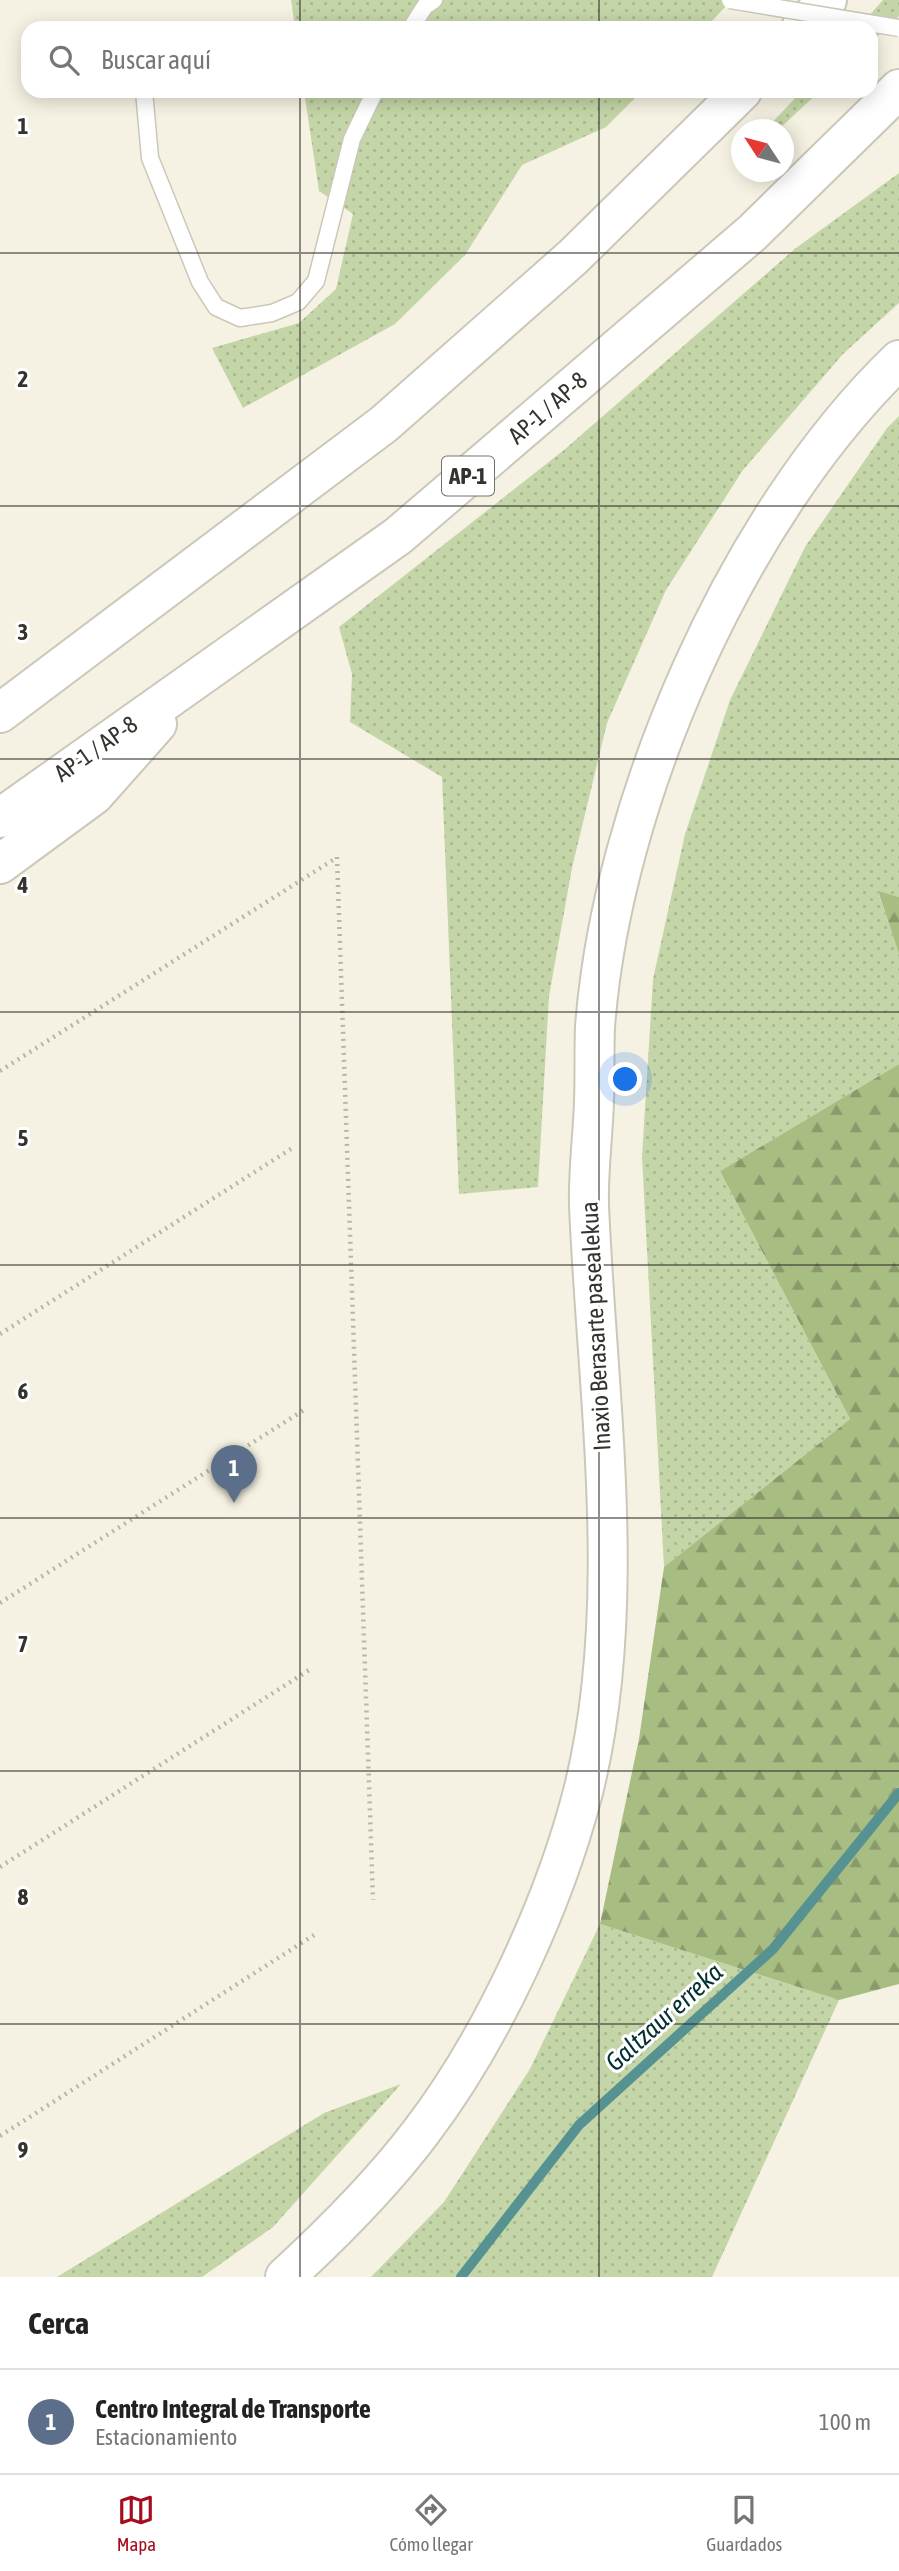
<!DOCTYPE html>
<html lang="es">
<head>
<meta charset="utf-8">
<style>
  body { margin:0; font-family:"Asap Condensed",sans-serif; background:#f6f6f6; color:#222 }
  .compass { position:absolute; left:731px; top:119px; width:63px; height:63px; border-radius:50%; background:#fff; box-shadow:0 4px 18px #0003; rotate:306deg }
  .you { position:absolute; left:626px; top:1080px; width:24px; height:24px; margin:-18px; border:5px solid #fff; border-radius:50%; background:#1a73e8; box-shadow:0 0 0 10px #1a73e833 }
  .badge { display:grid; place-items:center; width:46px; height:46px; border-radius:50%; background:#a50d1e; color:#fff; font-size:23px; font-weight:700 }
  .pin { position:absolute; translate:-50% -58px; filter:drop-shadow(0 2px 4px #0008) }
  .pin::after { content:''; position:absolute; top:37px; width:24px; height:21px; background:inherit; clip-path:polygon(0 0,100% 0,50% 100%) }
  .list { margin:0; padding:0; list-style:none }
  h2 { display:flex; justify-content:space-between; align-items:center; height:91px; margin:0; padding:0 28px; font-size:30px }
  h2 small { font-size:23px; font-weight:400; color:#767676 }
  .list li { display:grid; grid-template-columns:46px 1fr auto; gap:21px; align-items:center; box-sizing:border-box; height:105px; padding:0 28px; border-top:2px solid #e0e0e0 }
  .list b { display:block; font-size:26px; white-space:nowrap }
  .list p { margin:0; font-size:23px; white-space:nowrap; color:#767676 }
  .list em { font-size:23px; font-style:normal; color:#767676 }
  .icon { flex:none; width:38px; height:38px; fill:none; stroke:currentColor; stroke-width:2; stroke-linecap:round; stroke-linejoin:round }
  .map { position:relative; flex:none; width:899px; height:2277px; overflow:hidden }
  .search { position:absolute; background:#fff; box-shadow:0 4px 18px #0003; left:21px; right:21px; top:21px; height:77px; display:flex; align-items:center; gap:18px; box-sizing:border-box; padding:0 24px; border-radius:21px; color:#767676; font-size:26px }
  .sheet { height:196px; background:#fff }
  nav { display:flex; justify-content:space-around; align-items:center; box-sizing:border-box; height:98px; border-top:2px solid #e0e0e0; background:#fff; font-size:19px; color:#767676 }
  nav a { display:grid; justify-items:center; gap:4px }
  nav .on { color:#a50d1e }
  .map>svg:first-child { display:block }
</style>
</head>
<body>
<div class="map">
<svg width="899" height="2277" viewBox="0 0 899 2277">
  <defs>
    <pattern id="grass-dots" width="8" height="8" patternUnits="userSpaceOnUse" patternTransform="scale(1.75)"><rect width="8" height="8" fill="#c4d6a7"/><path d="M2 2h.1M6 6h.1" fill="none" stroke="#a9b890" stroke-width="1.8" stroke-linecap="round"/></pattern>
    <pattern id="forest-firs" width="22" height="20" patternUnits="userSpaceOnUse" patternTransform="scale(1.75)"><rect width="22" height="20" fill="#a7bd82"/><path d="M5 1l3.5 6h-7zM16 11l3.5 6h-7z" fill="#899a6b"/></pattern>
  </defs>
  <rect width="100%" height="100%" fill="#f6f2e3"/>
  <g fill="url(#grass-dots)">
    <polygon points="291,0 732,0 705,28 295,28"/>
    <polygon points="883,0 899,0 899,16 871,42 871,28 858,28"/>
    <polygon points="304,91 642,91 606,127 522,165 465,255 395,324 243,408 212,348 299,323 336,289 353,214 319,191"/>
    <polygon points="802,91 820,91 779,129 766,129"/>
    <polygon points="899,173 899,303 843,354 743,470 666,590 607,723 572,868 549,996 538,1187 459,1194 442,777 350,722 352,674 339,627 564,450 796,248"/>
    <polygon points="899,416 899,897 878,892 899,954 899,1064 720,1171 850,1419 664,1567 642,1157 653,979 685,834 730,700 805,547 887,428"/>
    <polygon points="600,1924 839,2000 712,2277 371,2277 444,2202 530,2069"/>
    <polygon points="401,2084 273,2227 202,2277 57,2277 324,2113"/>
  </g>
  <g fill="url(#forest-firs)">
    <polygon points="878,891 899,897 899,954"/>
    <polygon points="899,1064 899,1984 839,2000 600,1924 639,1739 664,1567 850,1419 720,1171"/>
  </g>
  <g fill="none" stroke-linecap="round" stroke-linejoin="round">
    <polyline stroke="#579292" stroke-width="10" points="461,2277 579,2125 773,1949 899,1793"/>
    <g stroke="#cbc7b9" stroke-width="19">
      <g id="service">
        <polyline points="411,28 425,6 434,0"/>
        <polyline points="144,91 150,158 200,282 216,307 240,318 272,313 298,302 316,281 352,139 375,91"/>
      </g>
    </g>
    <g stroke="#cbc7b9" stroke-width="42">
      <path id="secondary" d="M285,2277c49,-45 96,-92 136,-145 71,-93 133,-228 162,-340 47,-187 14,-396 6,-587 -1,-34 4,-70 5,-104 1,-25 0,-50 1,-74 17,-225 141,-510 304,-667"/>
    </g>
    <g stroke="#cbc7b9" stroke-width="42">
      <g id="motorway">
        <polyline points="801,28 827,0"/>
        <polyline points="0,713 384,424 573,257 742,91"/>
        <polyline points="0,818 398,536 752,233 899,89"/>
        <polyline points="0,864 94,795 157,724"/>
      </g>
    </g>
    <g stroke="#b9b5a9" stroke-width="4.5" stroke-dasharray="2 5" stroke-linecap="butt">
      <polyline points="337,857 373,1900"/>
      <polyline points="0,1071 336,858"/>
      <polyline points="0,1334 294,1147"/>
      <polyline points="0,1603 307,1408"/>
      <polyline points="0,1867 309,1670"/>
      <polyline points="0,2136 314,1935"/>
    </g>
    <use href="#service" stroke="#fff" stroke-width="16"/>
    <use href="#secondary" stroke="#fff" stroke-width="38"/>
    <use href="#motorway" stroke="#fff" stroke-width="38"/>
    <g stroke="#cbc7b9" stroke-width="19" stroke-linecap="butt">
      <polyline id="service-bridge" points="730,0 899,28"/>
    </g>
    <use href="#service-bridge" stroke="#fff" stroke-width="16"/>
  </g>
  <path fill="none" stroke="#35332d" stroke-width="2" stroke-opacity="0.55" d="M300,0v28M599,0v28M300,91v2186M599,91v2186M0,253h899M0,506h899M0,759h899M0,1012h899M0,1265h899M0,1518h899M0,1771h899M0,2024h899"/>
  <g text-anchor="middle" stroke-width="6" stroke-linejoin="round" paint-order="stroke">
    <rect fill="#fff" stroke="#72706c" stroke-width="2" x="442" y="456.5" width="52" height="39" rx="5"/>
    <g font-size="23" font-weight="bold" fill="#35332d">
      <text x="468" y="484">AP-1</text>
    </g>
    <g font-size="24" fill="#35332d" stroke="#fff">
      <text transform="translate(548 408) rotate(-41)" y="8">AP-1 / AP-8</text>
      <text transform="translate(96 749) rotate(-35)" y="8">AP-1 / AP-8</text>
      <text transform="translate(596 1326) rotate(-93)" y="8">Inaxio Berasarte pasealekua</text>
    </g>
    <g font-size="26" font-style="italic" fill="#043032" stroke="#fff">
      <text transform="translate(664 2017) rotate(-42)" y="9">Galtzaur erreka</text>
    </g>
  </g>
  <g font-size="23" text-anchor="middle" font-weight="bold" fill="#35332d" stroke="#fff" stroke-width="6" stroke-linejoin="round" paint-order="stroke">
    <text x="23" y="134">1</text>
    <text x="23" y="387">2</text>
    <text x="23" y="640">3</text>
    <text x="23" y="893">4</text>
    <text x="23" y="1146">5</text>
    <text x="23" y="1399">6</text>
    <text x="23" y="1652">7</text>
    <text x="23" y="1905">8</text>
    <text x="23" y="2158">9</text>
  </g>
</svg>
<svg class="compass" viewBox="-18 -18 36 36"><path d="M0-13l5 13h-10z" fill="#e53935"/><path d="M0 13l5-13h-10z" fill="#767676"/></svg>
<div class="you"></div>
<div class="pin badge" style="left:234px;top:1503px;background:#5c6f8a">1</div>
<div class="search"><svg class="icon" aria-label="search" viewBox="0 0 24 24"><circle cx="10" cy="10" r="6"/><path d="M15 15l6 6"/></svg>Buscar aquí</div>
</div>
<section class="sheet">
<h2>Cerca<small></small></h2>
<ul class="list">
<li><span class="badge" style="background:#5c6f8a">1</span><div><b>Centro Integral de Transporte</b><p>Estacionamiento</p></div><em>100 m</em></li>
</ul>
</section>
<nav>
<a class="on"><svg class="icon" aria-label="map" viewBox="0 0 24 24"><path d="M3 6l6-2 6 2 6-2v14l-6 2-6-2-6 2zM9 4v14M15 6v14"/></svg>Mapa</a>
<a><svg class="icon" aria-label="directions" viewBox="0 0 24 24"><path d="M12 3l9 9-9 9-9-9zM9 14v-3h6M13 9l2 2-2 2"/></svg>Cómo llegar</a>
<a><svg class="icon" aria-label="saved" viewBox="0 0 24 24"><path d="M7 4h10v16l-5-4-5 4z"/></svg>Guardados</a>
</nav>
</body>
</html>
